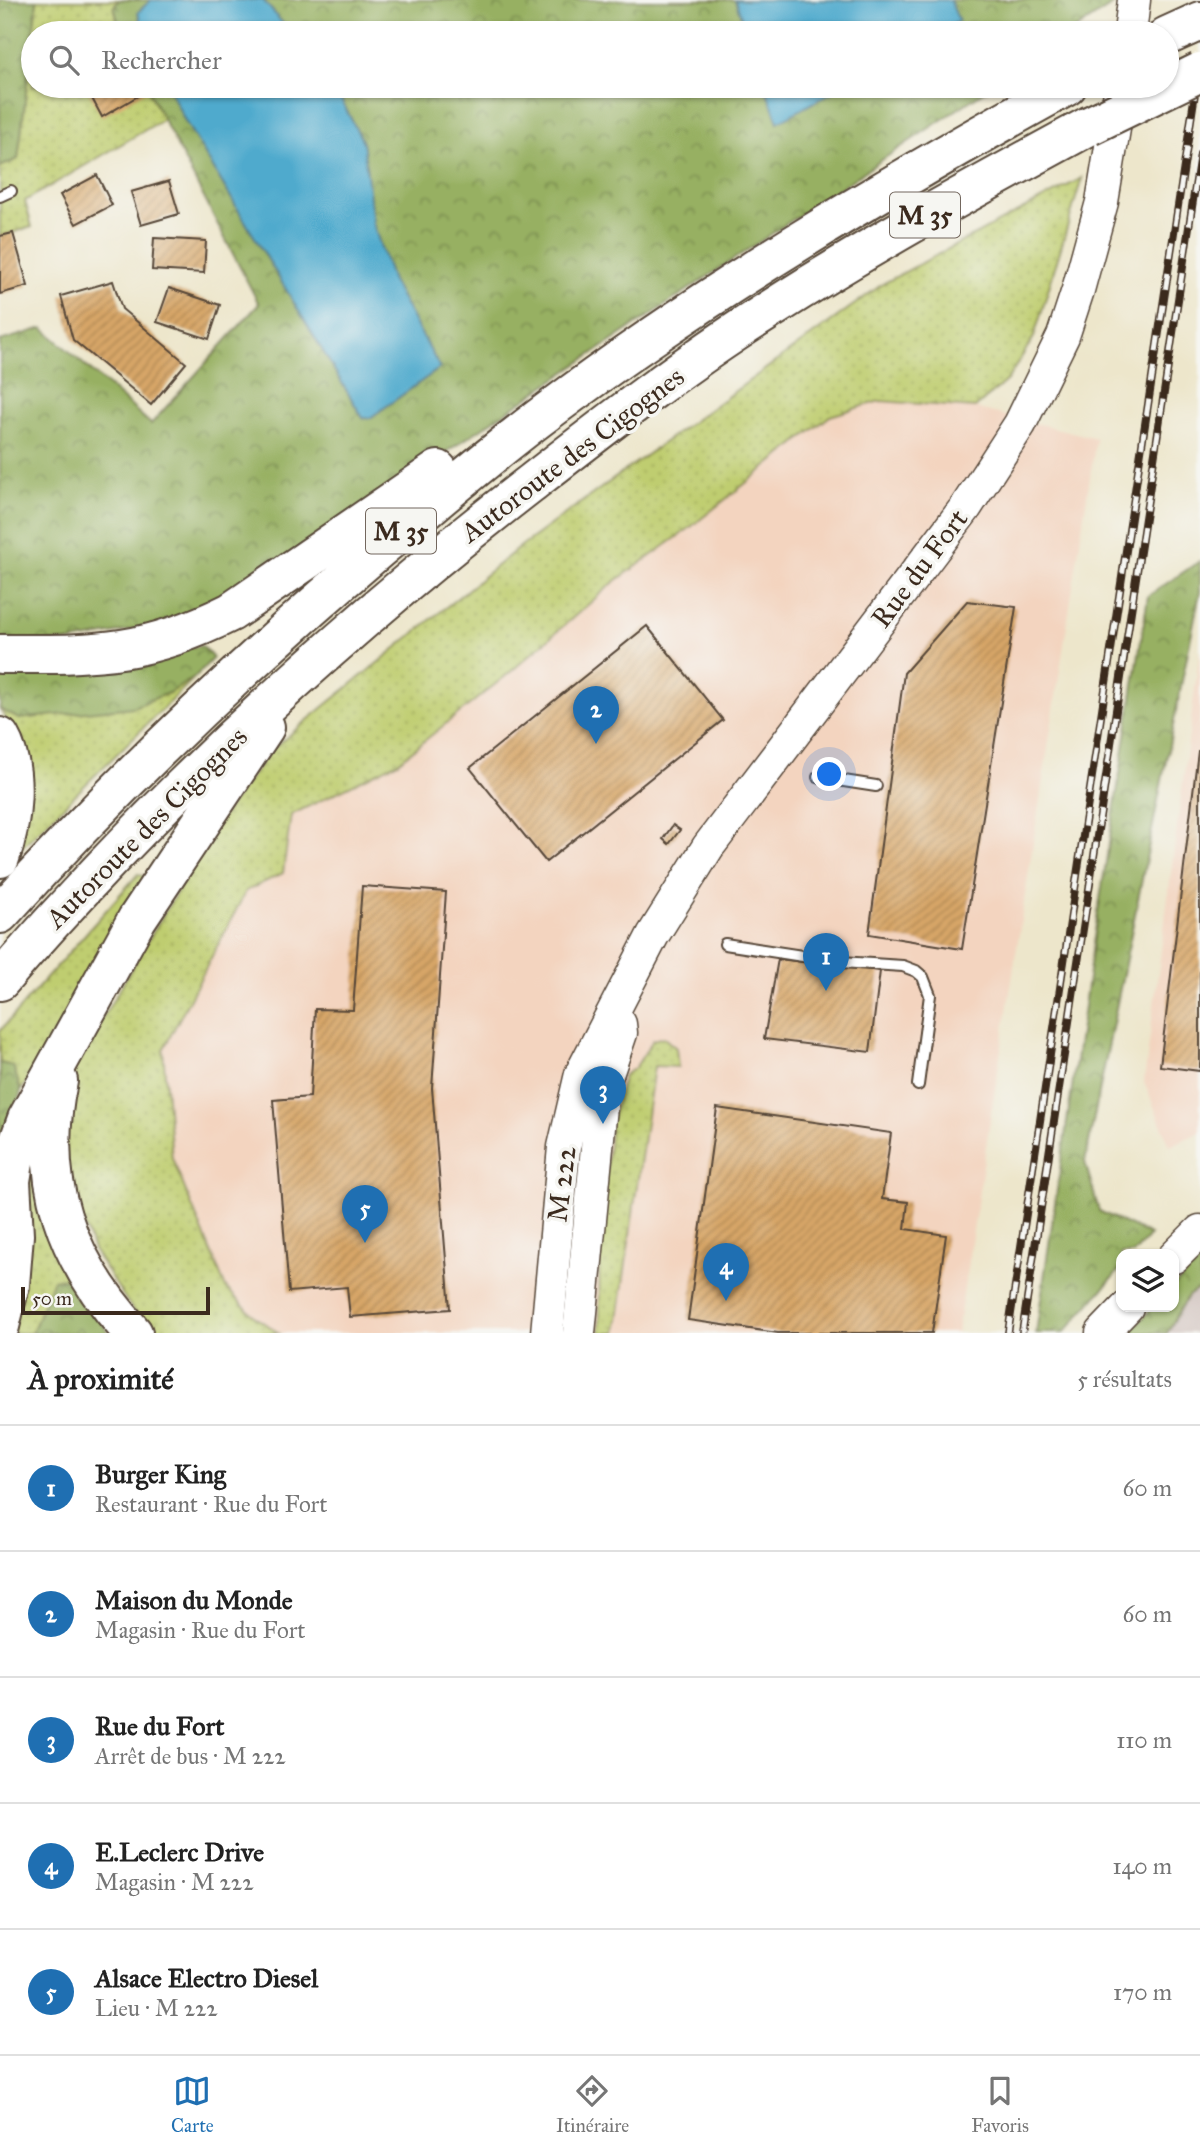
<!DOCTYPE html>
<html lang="fr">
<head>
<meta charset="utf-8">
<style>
  body { margin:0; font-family:"IM FELL Great Primer",serif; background:#f2f2f2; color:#222 }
  .controls { position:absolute; right:21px; bottom:21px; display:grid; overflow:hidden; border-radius:14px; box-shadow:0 2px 5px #0004 }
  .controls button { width:63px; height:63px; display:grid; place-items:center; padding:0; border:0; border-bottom:2px solid #e0e0e0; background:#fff; color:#222; font:35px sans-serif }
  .scale { position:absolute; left:21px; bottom:18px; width:189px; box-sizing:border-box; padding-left:7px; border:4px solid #3b2a1e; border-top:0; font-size:19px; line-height:24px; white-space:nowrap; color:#3b2a1e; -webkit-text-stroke:5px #f6f6f2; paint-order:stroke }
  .you { position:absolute; left:830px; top:775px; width:24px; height:24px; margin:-18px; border:5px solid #fff; border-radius:50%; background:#1a73e8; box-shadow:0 0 0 10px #1a73e833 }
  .badge { display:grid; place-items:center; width:46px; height:46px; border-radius:50%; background:#1f6fb2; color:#fff; font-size:23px; font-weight:700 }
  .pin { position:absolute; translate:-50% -58px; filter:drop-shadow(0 2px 4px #0008) }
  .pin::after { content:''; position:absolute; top:37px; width:24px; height:21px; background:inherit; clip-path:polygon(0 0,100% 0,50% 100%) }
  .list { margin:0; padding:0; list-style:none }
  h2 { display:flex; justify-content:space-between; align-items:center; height:91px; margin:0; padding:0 28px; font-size:30px }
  h2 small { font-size:23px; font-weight:400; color:#767676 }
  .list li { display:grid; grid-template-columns:46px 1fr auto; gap:21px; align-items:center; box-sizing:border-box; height:126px; padding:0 28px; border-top:2px solid #e0e0e0 }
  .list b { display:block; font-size:26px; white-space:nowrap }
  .list p { margin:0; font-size:23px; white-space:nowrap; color:#767676 }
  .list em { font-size:23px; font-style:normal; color:#767676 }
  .icon { flex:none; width:38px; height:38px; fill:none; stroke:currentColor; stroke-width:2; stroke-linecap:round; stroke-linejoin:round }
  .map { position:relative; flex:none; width:1200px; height:1333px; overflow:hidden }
  .search { position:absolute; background:#fff; box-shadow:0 2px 5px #0004; left:21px; right:21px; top:21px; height:77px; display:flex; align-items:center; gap:18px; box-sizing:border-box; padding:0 24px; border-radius:38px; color:#767676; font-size:26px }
  .sheet { height:721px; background:#fff }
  nav { display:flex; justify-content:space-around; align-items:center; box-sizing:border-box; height:98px; border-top:2px solid #e0e0e0; background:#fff; font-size:19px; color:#767676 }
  nav a { display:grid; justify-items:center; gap:4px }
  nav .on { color:#1f6fb2 }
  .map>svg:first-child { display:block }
</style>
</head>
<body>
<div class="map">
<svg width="1200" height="1333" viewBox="0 0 1200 1333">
  <defs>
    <pattern id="grass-dots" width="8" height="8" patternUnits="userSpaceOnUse" patternTransform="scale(1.75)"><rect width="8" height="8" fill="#bfcd6f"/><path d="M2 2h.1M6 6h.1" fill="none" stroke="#a5b060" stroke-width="1.8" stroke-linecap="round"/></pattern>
    <pattern id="forest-crowns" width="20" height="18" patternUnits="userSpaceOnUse" patternTransform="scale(1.75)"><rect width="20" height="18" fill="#97b062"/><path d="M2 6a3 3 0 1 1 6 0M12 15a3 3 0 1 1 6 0" fill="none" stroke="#7c8f50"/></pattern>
    <pattern id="building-hatch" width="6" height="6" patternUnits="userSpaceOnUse" patternTransform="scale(1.75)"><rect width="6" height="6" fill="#d7a667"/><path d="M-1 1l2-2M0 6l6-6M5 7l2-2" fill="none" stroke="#b08754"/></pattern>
  </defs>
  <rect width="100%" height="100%" fill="#f6f6f2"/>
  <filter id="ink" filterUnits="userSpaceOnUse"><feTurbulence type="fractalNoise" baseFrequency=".0143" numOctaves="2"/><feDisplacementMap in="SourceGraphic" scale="14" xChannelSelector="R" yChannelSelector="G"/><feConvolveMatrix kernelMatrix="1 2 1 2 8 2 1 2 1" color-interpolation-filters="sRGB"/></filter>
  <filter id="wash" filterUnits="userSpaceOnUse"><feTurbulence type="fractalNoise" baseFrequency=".00686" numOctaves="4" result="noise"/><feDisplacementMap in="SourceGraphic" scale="28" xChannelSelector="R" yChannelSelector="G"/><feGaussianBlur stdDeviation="1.57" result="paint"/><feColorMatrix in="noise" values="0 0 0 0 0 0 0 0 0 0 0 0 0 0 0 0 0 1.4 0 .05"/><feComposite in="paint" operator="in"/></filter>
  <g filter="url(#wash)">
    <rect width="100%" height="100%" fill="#ede6cb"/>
    <g fill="#f3d4bf">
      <polygon points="880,401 974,408 1096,438 957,1333 279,1333 255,1317 226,1288 172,1158 163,1050 246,891 283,873 291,815 398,762 613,583 687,530 830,416"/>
      <polygon points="1200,650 1200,1132 1170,1146 1144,1082"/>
    </g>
    <polygon fill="#cfc0bb" points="1200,1288 1200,1333 1167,1333 1188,1296"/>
    <g fill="url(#grass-dots)" stroke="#7d7c46" stroke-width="2">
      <polygon points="37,0 119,0 114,6 121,33 33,33 33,86 146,86 164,119 25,201 32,227 0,236 0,167 18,159"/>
      <polygon points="1082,178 1034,337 1007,380 975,408 880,401 830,416 687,530 613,583 508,674 398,762 291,815 283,873 246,891 163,1050 172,1158 226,1288 255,1317 279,1333 148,1333 93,1250 62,1161 73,1068 217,824 271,750 521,546 884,283"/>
      <polygon points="196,676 15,854 14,733 0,709 19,719 171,692"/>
      <polygon points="138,874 148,878 21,1091 13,1066 0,1063 0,1031"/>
      <polygon points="663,1037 676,1048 678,1067 654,1066 616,1333 600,1333 599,1247 611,1122 624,1075 635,1068 653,1040"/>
      <polygon points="28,1154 36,1155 70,1278 53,1280 32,1333 9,1333"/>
    </g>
    <g fill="url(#forest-crowns)" stroke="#696d40" stroke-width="2">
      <polygon points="0,0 37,0 18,159 0,167"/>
      <polygon points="119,0 151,0 138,12 143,33 121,33 114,6"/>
      <polygon points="263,0 735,0 747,33 291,33"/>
      <polygon points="950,0 1114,0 1114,4 1070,33 937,33 958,21"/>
      <polygon points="146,86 168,86 185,121 363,418 370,418 440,368 392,281 373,223 363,142 334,86 765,86 779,121 843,86 992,86 233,595 158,625 68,642 0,640 0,341 43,328 151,424 259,304"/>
      <polygon points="1200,561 1200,592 1085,1162 1099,1211 1150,1235 1133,1254 1121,1254 1121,1268 1064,1333 1036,1333 1095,931 1148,596"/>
      <polygon points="202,646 213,658 196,676 171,692 133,707 19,719 0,709 0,670"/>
      <polygon points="0,1063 13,1066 21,1091 0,1173"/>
      <polygon points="1200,1260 1200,1288 1188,1296 1167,1333 1129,1333 1153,1307 1174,1307 1174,1286"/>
      <polygon points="70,1278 109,1333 32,1333 53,1280"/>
    </g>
    <g fill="#4faacd" stroke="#456a76" stroke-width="2">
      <polygon points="151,0 263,0 291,33 143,33 138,12"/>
      <polygon points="735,0 950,0 959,21 937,33 747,33"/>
      <polygon points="168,86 334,86 363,142 373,223 392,281 440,368 370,418 363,418 185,121"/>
      <polygon points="765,86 843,86 778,122"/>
    </g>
    <g id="blocks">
      <g fill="url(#building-hatch)">
        <polygon points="93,86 145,86 148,90 102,117 87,89"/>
        <polygon points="97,175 112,205 76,224 60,195"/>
        <polygon points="169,181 179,214 141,225 131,192"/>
        <polygon points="13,233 28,286 0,294 0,236"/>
        <polygon points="154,238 206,241 204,273 152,270"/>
        <polygon points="113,281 122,309 186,363 151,405 73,340 61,296"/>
        <polygon points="169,288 220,305 209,339 157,322"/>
        <polygon points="967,601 1016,607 962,949 869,934 904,673"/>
        <polygon points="647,626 723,720 546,862 470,768"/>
        <polygon points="1198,751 1200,751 1200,1071 1160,1066"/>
        <polygon points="673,825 680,830 669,844 663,839"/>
        <polygon points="362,886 446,892 432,1088 450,1309 350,1317 347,1287 289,1292 273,1100 310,1097 315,1009 353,1010"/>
        <polygon points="778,959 880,971 870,1052 764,1039"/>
        <polygon points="717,1108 891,1133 882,1199 908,1202 905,1229 946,1235 932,1333 778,1333 688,1320"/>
      </g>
    </g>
  </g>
  <g filter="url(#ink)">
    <use href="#blocks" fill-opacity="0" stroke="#564638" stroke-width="2"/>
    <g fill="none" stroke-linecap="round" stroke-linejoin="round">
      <g stroke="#564638" stroke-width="14">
        <g id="service">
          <polyline points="0,196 11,191"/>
          <polyline points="818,777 876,786"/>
          <polyline points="725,944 841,962 903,966 916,971 923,977 930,995 918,1085"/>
        </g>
      </g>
      <g stroke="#564638" stroke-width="35">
        <g id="secondary">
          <polyline points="1130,33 1134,0"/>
          <polyline points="1174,1257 1200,1231"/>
          <polyline points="547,1333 564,1147 581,1074 653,935 708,847 966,507 1020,424 1063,336 1078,290 1102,202 1121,86"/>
          <polyline points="579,1333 603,1086 621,1033 620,1024"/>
          <polyline points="1102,1333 1127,1307"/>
        </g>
      </g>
      <g stroke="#564638" stroke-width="42">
        <g id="trunk">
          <polyline points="1167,36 1200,21"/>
          <path d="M0,654c96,0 143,2 231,-42l207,-142"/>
          <path d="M0,737c19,33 12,87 0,121"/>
          <path d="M0,914c118,-131 244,-250 378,-364 56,-47 111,-95 169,-138 164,-123 341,-227 520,-326"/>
          <path d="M0,981c159,-185 338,-348 530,-497 77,-60 155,-121 238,-173 104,-67 212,-126 321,-185"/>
          <path d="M58,1081c-21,100 7,178 75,252"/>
          <polyline points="0,1326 10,1285 14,1235 11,1181 16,1149 27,1119 137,919 265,727"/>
        </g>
      </g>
      <use href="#service" stroke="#fff" stroke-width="10"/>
      <use href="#secondary" stroke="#fff" stroke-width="32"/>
      <use href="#trunk" stroke="#fff" stroke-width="38"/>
      <g stroke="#3b2a1e" stroke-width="8">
        <g id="rail">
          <polyline points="1008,1333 1200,60"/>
          <polyline points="1022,1333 1200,154"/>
        </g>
      </g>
      <use href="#rail" stroke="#f6f6f2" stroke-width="5" stroke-dasharray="16" stroke-linecap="butt"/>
      <g stroke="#564638" stroke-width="42" stroke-linecap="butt">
        <polyline id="trunk-bridge" points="1089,126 1200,72"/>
      </g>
      <use href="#trunk-bridge" stroke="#fff" stroke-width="38"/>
    </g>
  </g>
  <g text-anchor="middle" stroke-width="7" stroke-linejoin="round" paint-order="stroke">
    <g fill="#f6f6f2" stroke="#73675e" stroke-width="2">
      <rect x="890" y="192.5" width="70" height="45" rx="5"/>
      <rect x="366" y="508.5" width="70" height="45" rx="5"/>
    </g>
    <g font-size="26" font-weight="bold" fill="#3b2a1e">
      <text x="925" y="224">M 35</text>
      <text x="401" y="540">M 35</text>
    </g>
    <g font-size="28" fill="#3b2a1e" stroke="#f6f6f2">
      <text transform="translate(572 454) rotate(-37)" y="10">Autoroute des Cigognes</text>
      <text transform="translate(919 568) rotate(-53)" y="10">Rue du Fort</text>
      <text transform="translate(146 827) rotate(-45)" y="10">Autoroute des Cigognes</text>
      <text transform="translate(561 1184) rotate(-83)" y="10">M 222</text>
    </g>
  </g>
</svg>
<div class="controls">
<button><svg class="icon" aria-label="layers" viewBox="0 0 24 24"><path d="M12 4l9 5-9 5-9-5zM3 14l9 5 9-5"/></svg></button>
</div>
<div class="scale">50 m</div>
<div class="you"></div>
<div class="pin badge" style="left:826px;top:991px">1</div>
<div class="pin badge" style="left:596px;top:744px">2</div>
<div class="pin badge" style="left:603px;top:1124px">3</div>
<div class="pin badge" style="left:726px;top:1301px">4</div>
<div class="pin badge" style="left:365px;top:1243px">5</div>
<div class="search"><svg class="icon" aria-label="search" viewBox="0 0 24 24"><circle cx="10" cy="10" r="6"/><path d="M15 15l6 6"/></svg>Rechercher</div>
</div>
<section class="sheet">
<h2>À proximité<small>5 résultats</small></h2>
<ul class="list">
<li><span class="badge">1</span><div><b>Burger King</b><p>Restaurant · Rue du Fort</p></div><em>60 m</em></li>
<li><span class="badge">2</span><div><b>Maison du Monde</b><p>Magasin · Rue du Fort</p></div><em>60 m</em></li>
<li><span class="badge">3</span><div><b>Rue du Fort</b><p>Arrêt de bus · M 222</p></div><em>110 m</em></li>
<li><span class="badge">4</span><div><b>E.Leclerc Drive</b><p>Magasin · M 222</p></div><em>140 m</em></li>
<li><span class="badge">5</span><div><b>Alsace Electro Diesel</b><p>Lieu · M 222</p></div><em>170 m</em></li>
</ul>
</section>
<nav>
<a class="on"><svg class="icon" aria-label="map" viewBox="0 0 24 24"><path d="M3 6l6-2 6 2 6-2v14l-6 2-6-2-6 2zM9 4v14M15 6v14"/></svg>Carte</a>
<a><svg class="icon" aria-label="directions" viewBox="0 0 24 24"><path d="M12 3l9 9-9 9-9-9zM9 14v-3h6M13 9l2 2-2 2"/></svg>Itinéraire</a>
<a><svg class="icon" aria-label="saved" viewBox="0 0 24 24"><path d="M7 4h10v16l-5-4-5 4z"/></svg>Favoris</a>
</nav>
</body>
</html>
